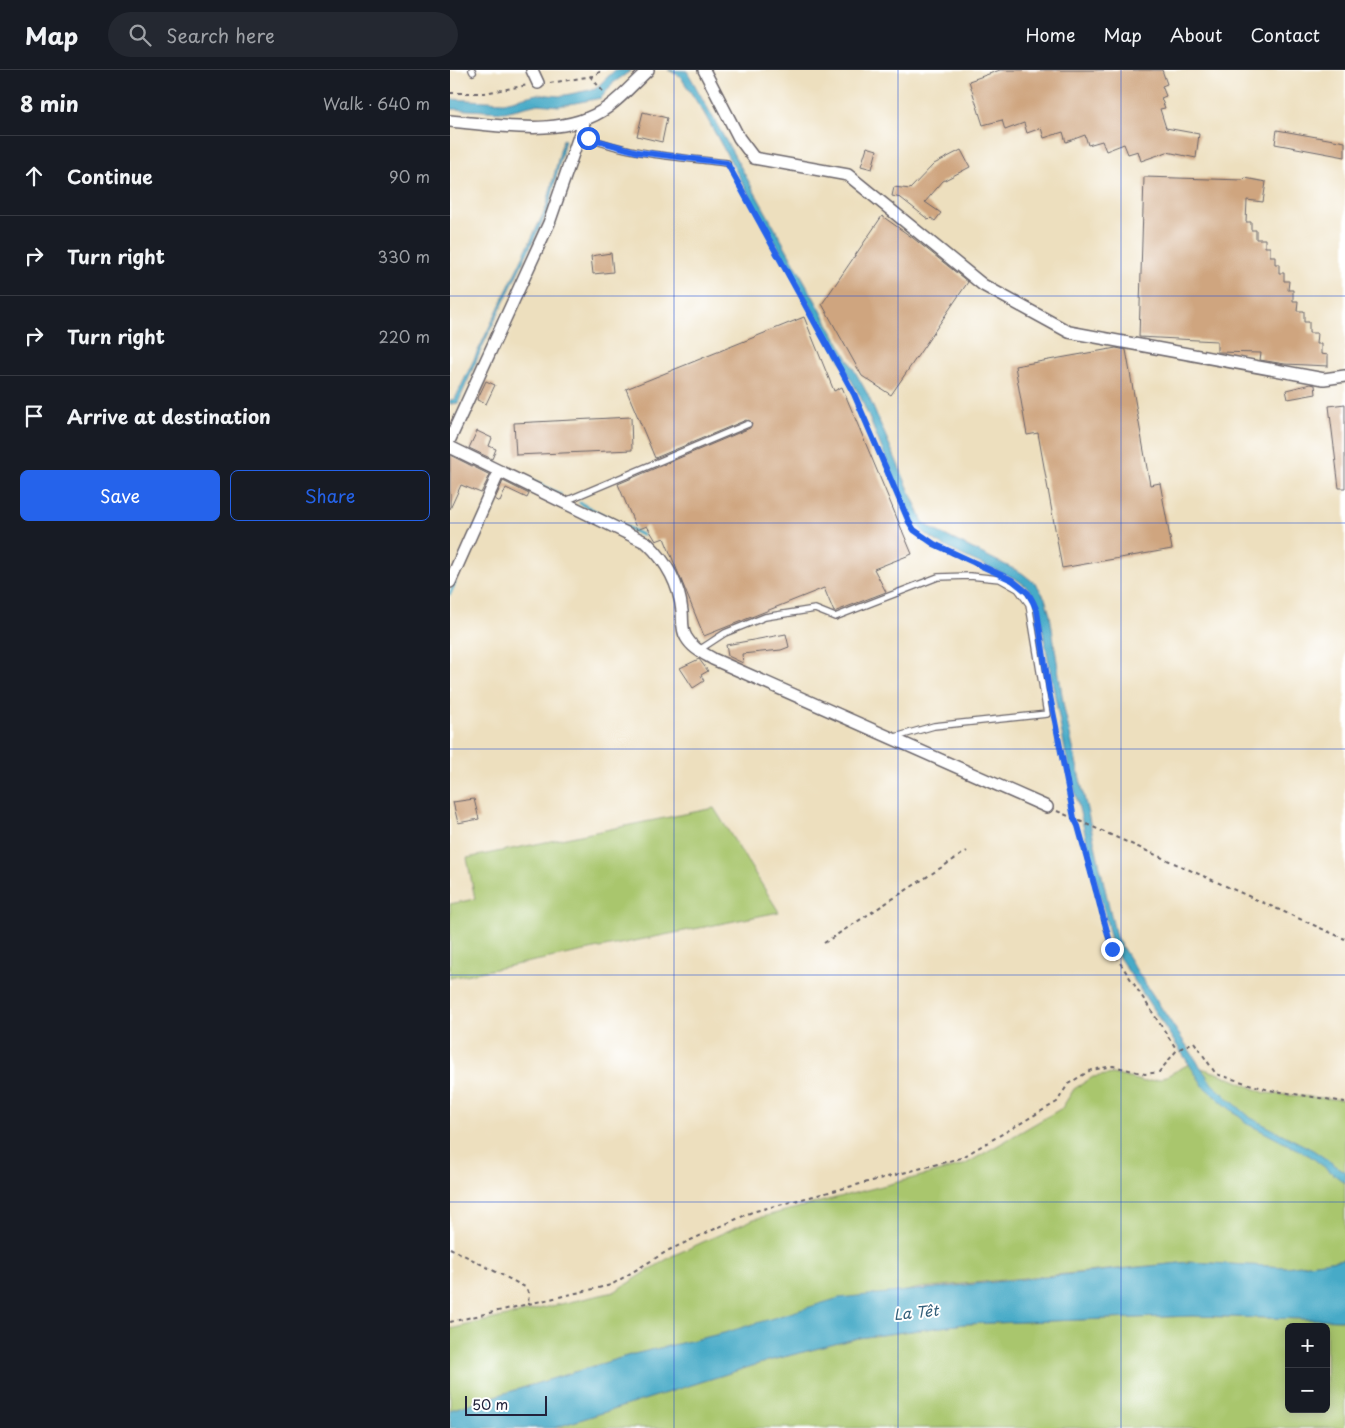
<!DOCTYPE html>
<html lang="en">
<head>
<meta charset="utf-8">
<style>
  body { margin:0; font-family:"Playpen Sans",sans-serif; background:#242831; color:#f1f3f6 }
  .controls { position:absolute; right:15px; bottom:15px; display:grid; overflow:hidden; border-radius:8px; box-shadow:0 2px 12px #0003 }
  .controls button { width:45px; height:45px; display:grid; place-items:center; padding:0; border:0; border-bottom:1px solid #363941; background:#171b24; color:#f1f3f6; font:25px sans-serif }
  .scale { position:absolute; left:15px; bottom:12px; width:82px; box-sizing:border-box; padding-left:5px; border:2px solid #22223b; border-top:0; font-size:14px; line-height:18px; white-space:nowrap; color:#22223b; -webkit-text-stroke:4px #fff; paint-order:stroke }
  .stop { position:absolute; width:15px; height:15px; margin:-11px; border:4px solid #2563eb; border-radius:50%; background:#fff }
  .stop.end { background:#2563eb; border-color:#fff; box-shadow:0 1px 5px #0008 }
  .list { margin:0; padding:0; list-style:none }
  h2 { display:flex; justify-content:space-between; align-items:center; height:65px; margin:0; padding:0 20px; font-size:21px }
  h2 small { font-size:16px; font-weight:400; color:#9ea1a6 }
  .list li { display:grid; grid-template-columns:32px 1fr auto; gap:15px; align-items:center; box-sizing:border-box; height:80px; padding:0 20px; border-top:1px solid #363941 }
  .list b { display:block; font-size:19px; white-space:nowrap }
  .list em { font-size:16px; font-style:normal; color:#9ea1a6 }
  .actions { display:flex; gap:10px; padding:15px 20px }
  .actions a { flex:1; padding:11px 0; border:1px solid #2563eb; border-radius:8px; text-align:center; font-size:18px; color:#2563eb }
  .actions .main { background:#2563eb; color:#fff }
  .icon { flex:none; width:28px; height:28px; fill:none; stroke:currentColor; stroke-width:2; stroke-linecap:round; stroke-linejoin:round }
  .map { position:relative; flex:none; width:895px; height:1358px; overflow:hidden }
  header { display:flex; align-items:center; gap:30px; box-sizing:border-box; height:70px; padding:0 25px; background:#171b24; border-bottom:1px solid #363941 }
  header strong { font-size:24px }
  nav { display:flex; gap:28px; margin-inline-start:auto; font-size:18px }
  .search { width:350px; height:45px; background:#242831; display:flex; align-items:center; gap:12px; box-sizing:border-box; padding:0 18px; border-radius:28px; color:#9ea1a6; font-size:19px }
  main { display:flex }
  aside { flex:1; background:#171b24 }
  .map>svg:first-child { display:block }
</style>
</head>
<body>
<header>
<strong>Map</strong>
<div class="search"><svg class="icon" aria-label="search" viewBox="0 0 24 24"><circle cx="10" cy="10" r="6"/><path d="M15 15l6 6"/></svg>Search here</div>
<nav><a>Home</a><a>Map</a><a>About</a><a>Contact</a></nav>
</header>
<main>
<aside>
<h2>8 min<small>Walk · 640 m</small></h2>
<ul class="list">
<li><svg class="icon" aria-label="ahead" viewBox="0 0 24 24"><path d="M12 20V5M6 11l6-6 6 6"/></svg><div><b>Continue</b></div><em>90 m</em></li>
<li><svg class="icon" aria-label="right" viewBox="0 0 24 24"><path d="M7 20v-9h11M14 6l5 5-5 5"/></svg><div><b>Turn right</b></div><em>330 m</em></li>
<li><svg class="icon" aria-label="right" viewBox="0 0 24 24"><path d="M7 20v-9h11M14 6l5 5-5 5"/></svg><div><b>Turn right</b></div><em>220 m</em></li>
<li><svg class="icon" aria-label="arrive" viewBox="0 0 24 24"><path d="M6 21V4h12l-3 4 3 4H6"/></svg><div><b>Arrive at destination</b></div></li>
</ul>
<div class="actions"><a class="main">Save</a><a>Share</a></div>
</aside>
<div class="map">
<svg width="895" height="1358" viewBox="0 0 895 1358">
  <rect width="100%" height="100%" fill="#fff"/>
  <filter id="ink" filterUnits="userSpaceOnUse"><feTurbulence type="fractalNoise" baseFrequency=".02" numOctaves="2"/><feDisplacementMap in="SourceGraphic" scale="10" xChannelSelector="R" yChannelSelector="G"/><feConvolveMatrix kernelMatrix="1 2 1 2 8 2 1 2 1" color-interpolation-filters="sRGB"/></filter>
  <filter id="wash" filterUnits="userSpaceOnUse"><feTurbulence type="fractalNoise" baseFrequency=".0096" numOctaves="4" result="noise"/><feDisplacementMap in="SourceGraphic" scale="20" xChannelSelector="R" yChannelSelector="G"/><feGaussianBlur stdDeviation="1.12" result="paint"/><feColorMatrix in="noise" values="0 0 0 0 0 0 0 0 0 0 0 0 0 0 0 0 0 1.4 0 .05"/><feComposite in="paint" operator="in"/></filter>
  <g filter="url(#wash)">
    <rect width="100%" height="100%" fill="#eddfbe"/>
    <g fill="#a9c66d" stroke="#667454" fill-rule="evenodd">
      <polygon points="264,738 329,842 0,908 0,834 25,829 17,788"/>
      <polygon points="739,994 770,1004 815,1023 895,1030 895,1189 836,1197 740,1192 469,1218 180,1285 0,1340 0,1259 164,1222 222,1186 304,1149 514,1095 612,1038 624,1019 643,1007 663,1004 695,1012 711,1009"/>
      <path d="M742,1246l153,4v108h-791l214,-67 90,-23 106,-14zM839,1257h37v82h-37z"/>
    </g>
    <g fill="#47aac7" stroke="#346681">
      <polygon points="165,0 182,0 163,13 151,28 109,36 88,34 55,42 0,39 0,29 54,32 87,24 110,26 145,19"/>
      <path d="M218,0l19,1 180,322 56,129 11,8 88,43 15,12 8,13 5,17 14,93 52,229 19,31 77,116 39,34 62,32 32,22v11l-35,-27 -62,-32 -44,-37 -91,-139 -47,-193 -29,-155 -10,-13 -11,-8c-31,-14 -87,-34 -105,-60l-51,-123 -156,-283 -24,-37z"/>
      <polygon points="113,69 115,70 99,138 35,271 8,333 0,334 0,330 5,329 96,138"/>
      <polygon points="895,1189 895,1250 742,1246 514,1254 408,1268 318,1291 104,1358 0,1358 0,1340 180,1285 274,1263 389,1228 740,1192 836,1197"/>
    </g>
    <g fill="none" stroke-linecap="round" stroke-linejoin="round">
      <g stroke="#47aac7" stroke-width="3">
        <polyline points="76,408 110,424"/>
        <polyline points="130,433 192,465"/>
        <polyline points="0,524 5,513"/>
      </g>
    </g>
    <g id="blocks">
      <g fill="#cfa57f">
        <polygon points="550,0 712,0 717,14 712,16 716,26 711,28 715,38 710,39 716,58 749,64 746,88 717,82 691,91 688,81 678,84 674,74 656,81 652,71 638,75 635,65 616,72 613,62 594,68 591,58 577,63 574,53 555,60 552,50 533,55 519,11"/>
        <polygon points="193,42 217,48 212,72 187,66"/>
        <polygon points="827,60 895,72 895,87 825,74"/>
        <polygon points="417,77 427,80 422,99 411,96"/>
        <polygon points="511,80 520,97 493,111 475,132 491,143 485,151 481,148 479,150 451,128 442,126 444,117 460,119 484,94"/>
        <polygon points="694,107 793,110 795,108 816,112 813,132 797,130 796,152 801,152 801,160 806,160 806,169 815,169 815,177 820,177 820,186 825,186 825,194 829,194 829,203 834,203 834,211 839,211 838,220 843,220 843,231 848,231 847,241 854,241 854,252 859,252 859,263 867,263 866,274 871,274 871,284 878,285 878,296 835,294 810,290 811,283 767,282 767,271 689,267"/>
        <polygon points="432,146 463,168 518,212 441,325 412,306 372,234"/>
        <polygon points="161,183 163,202 143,204 141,186"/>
        <polygon points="354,247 384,321 392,317 462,484 424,499 436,522 402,535 384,542 374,518 254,566 214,468 206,471 197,456 187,460 168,414 300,358 302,353 296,350 205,388 176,319"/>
        <polygon points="666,278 676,280 700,415 710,413 722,479 612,498 588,363 577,365 565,296"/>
        <polygon points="36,311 45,315 36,334 27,330"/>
        <polygon points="861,314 865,315 866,324 838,329 836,320"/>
        <polygon points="895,334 895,418 889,418 879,336"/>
        <polygon points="181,347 182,380 66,385 64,353"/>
        <polygon points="27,361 42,368 39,376 46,379 42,389 19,378"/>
        <polygon points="0,385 40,405 31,423 11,415 0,439"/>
        <polygon points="53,411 79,424 77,428 56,418 50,432 45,429"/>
        <polygon points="336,564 339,577 331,580 292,584 293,593 278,586 276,575"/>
        <polygon points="249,589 258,601 251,605 254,611 243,618 230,598"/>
        <polygon points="24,729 29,749 8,753 3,732"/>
      </g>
    </g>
  </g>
  <g filter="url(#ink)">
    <use href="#blocks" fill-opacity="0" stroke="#696469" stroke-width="1"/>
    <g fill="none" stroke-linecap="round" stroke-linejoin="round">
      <g stroke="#696469" stroke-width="8">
        <g id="lane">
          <polyline points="22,0 23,2"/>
          <path d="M136,54l2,14c45,17 92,19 139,25"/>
          <polyline points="113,432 298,354"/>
          <polyline points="249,580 275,563 315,547 365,539 385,547 488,507 520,506 550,509 568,519 579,534 597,644 484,656 442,668"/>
        </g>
      </g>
      <g stroke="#696469" stroke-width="14">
        <g id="street">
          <polyline points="82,0 88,13"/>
          <polyline points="254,0 289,68 304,88 398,105 533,215 619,262 874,309 895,306"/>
          <path d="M0,51c50,4 114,18 158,-14 15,-11 27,-25 40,-37"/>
          <polyline points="0,369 99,153 135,49"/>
          <path d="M0,377l197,96c20,19 32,40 35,68 1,8 -1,18 4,26 6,11 17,16 27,22l334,148"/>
          <polyline points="0,512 49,402"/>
        </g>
      </g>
      <g stroke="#696469" stroke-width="2" stroke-dasharray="4 4" stroke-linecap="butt">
        <polyline points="140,6 155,24"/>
        <polyline points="100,13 143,6 153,0"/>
        <polyline points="0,23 35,23 78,15"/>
        <path d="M281,100l123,224 55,128c17,25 53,35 79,47"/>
        <polyline points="604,647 617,704 624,748 628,756 656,864 661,879 727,980"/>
        <polyline points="607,741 895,869"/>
        <polyline points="374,873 517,781"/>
        <polyline points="0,1178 75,1217 79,1223 78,1234"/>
        <polyline points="0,1252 161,1215 219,1180 302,1142 511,1088 607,1032 618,1014 641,1000 663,996 695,1004 709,1002 727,980 744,972 766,1004 819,1020 895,1032"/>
      </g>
      <use href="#lane" stroke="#fff" stroke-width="5.5"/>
      <use href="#street" stroke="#fff" stroke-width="11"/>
    </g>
  </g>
  <g fill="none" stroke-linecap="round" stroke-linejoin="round" filter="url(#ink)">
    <polyline stroke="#2563eb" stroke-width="6" points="138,68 188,82 277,93 404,324 459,452 464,460 484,474 562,510 578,523 583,532 587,541 599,621 624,748 628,756 662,879"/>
  </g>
  <path fill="none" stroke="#1d4ed8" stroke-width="1" stroke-opacity="0.55" d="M224,0v1358M448,0v1358M671,0v1358M0,226h895M0,453h895M0,679h895M0,905h895M0,1132h895"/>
  <g text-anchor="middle" stroke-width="4" stroke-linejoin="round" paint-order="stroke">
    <g font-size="15" font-style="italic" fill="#335f7a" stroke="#fff">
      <text transform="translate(466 1243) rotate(-6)" y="5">La Têt</text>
    </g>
  </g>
</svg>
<div class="controls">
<button>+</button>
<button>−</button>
</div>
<div class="scale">50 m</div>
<div class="stop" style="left:138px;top:68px"></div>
<div class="stop end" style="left:662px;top:879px"></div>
</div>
</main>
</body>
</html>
